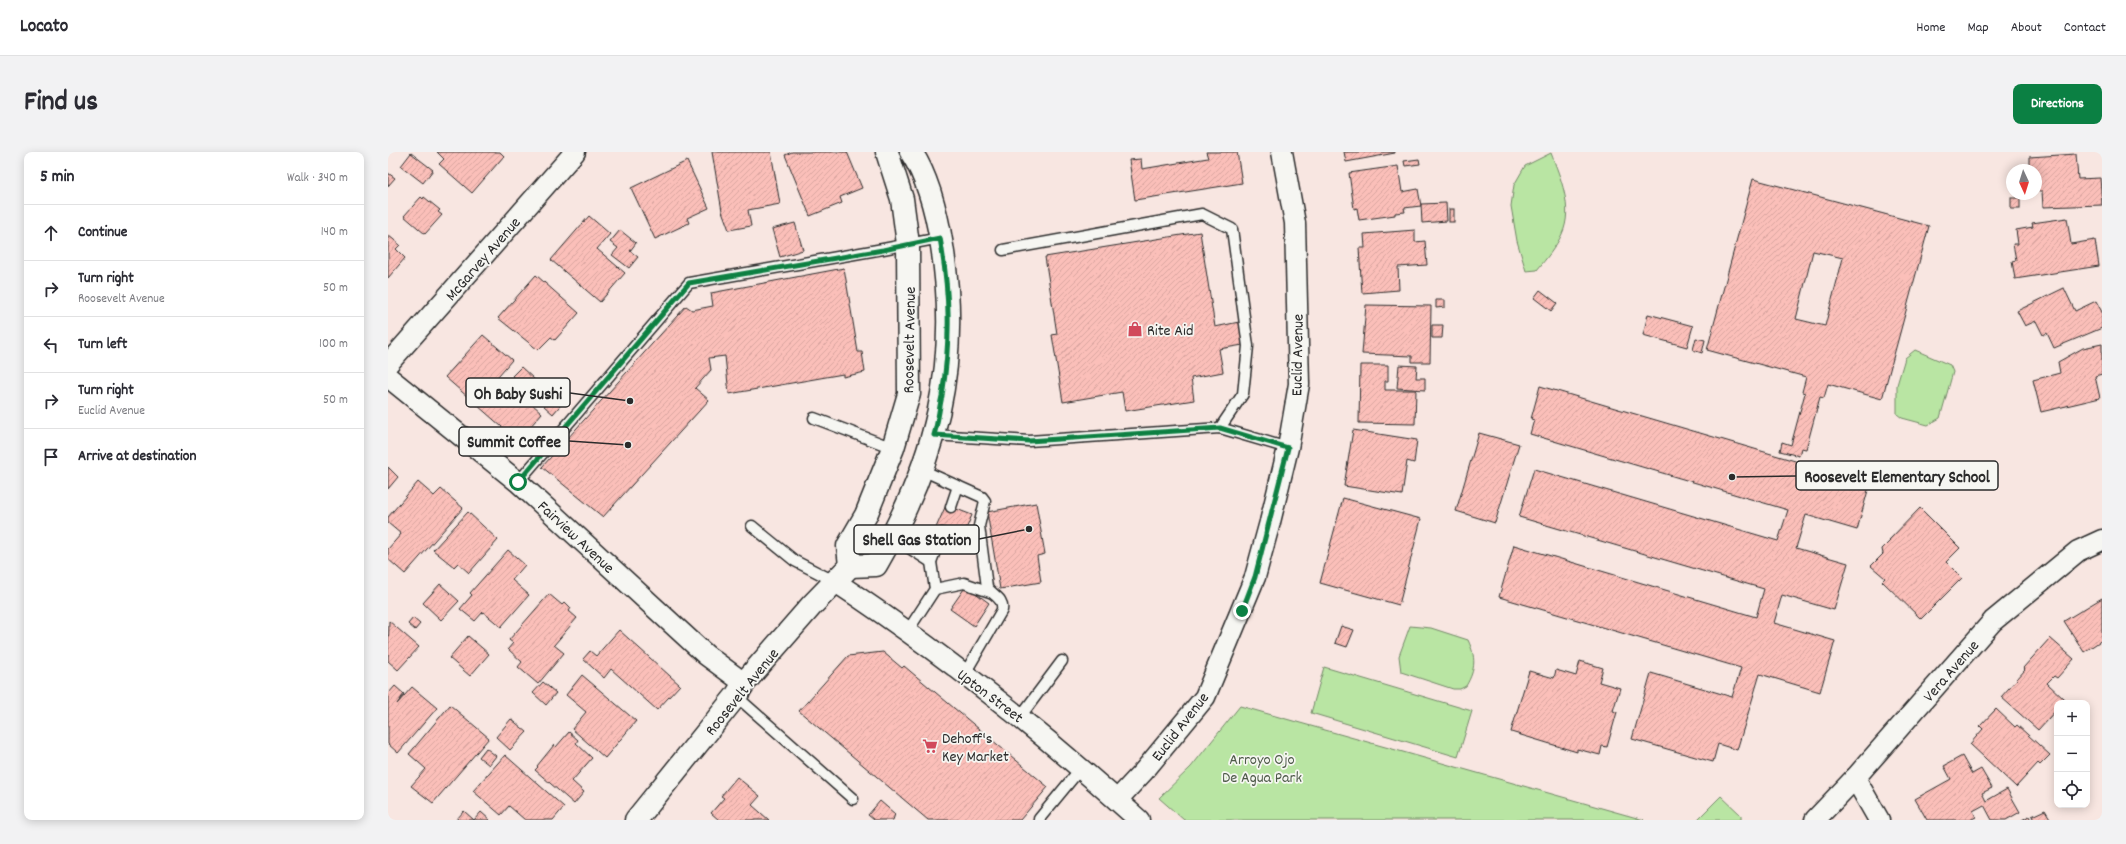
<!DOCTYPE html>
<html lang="en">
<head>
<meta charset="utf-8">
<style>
  body { margin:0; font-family:Dekko,sans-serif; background:#f2f2f3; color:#2b2b33 }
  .controls { position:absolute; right:12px; bottom:12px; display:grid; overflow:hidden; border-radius:8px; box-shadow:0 2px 10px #0003 }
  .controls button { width:36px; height:36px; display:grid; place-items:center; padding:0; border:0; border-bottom:1px solid #e1e1e2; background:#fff; color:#2b2b33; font:20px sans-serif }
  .compass { position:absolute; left:1618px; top:12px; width:36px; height:36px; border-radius:50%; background:#fff; box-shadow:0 2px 10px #0003; rotate:176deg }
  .stop { position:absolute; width:12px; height:12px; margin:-9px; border:3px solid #0b8043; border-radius:50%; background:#fff }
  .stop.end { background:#0b8043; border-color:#fff; box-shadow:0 1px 4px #0008 }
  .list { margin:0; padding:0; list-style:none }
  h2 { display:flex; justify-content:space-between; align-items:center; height:52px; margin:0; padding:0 16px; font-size:17px }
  h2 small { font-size:13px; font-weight:400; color:#7c7c81 }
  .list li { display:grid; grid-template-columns:26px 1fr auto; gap:12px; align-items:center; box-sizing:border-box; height:56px; padding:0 16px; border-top:1px solid #e1e1e2 }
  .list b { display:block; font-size:15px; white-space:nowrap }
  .list p { margin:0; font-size:13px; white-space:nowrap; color:#7c7c81 }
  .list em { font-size:13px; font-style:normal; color:#7c7c81 }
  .icon { flex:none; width:22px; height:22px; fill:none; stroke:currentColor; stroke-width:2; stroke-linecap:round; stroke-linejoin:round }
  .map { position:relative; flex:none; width:1714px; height:668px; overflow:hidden; border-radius:8px }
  header { display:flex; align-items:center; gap:24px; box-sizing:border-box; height:56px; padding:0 20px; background:#fff; border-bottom:1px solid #e1e1e2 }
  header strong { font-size:19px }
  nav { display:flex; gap:22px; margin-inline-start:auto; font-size:14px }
  .intro { display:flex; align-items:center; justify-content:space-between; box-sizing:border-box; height:96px; padding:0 24px }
  h1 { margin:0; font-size:28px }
  .button { padding:10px 18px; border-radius:8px; background:#0b8043; color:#fff; font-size:14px; font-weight:700 }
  main { display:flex; gap:24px; padding:0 24px }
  aside { flex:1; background:#fff; border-radius:8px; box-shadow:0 2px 10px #0003 }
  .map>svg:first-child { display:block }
</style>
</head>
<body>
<header>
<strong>Locato</strong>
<nav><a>Home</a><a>Map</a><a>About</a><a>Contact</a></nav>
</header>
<div class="intro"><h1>Find us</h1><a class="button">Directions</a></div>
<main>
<aside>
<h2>5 min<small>Walk · 340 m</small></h2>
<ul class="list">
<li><svg class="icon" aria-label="ahead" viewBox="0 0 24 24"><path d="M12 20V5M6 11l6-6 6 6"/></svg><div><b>Continue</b></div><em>140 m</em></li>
<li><svg class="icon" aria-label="right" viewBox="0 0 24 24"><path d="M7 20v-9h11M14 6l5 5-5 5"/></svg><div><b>Turn right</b><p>Roosevelt Avenue</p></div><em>50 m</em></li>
<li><svg class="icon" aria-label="left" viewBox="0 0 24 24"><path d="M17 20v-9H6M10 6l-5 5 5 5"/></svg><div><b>Turn left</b></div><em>100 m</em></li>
<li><svg class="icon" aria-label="right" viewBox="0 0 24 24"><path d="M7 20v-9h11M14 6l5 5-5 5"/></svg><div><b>Turn right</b><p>Euclid Avenue</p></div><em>50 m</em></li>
<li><svg class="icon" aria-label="arrive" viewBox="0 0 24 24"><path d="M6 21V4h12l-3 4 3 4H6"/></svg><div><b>Arrive at destination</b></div></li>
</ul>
</aside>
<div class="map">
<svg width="1714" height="668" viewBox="0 0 1714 668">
  <defs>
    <pattern id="building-hatch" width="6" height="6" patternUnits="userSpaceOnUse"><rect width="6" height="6" fill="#fbbfb9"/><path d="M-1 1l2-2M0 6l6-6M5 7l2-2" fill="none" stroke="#d7a49f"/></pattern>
  </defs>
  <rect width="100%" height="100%" fill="#f8e6e1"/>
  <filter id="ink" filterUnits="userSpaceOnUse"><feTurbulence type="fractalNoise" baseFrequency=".025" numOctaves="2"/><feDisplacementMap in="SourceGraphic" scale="8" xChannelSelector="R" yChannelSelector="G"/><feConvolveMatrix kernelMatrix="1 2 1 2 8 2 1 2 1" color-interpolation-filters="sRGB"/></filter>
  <g filter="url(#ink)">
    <g fill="#b9e5a3" stroke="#728867">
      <path d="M1163,1c9,24 23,55 11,81 -6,13 -16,25 -25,36l-11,1 -9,-30 -6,-35 3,-21 11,-19z"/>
      <polygon points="1527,198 1562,213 1565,220 1552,266 1540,273 1514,266 1509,262 1509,233 1517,206"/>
      <path d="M1022,474l21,2 37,12c8,17 8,29 -2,46l-6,3h-7l-52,-17 -2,-16z"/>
      <polygon points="936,515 1084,559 1070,605 923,561"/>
      <polygon points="852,554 1256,668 796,668 771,646 803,615"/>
      <polygon points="1333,644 1353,663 1353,668 1309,668"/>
    </g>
    <g fill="url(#building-hatch)" stroke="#2b2b2b" fill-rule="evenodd">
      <polygon points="49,0 112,0 116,4 84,41 51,12 56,7"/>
      <polygon points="324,0 383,0 392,52 360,58 363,74 341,78 334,59"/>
      <polygon points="404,0 459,0 474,36 452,45 454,51 422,64 397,3"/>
      <polygon points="818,0 849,0 854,31 747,48 741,8 753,7 754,17 820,6"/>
      <polygon points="956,0 1007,0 1007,1 958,10"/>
      <polygon points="23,1 45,18 35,31 13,14"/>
      <polygon points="1688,2 1690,27 1712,26 1714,53 1655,55 1654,39 1648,39 1648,18 1641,18 1641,5"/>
      <polygon points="1031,7 1032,12 1017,14 1016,9"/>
      <polygon points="299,9 321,56 299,66 301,71 267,87 243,36"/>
      <polygon points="1010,14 1014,40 1030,37 1033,54 1016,56 1017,60 1007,61 1007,63 971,68 969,56 966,57 961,21"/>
      <polygon points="0,21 7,26 0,34"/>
      <path d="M1365,27l176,47 -47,173 -54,-15 -4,14 -4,-1 -14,52 -5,-1 -2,8 -19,-5 2,-9 9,3 14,-52 -3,-1 4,-15 -99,-27zM1425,99l30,7 -18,68 -29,-7z"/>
      <polygon points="33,45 35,47 36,45 52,58 50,60 54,63 37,82 16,64"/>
      <rect x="1623" y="46" width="9" height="11"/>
      <polygon points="1058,51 1059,69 1034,71 1033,52"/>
      <rect x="1061" y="57" width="5" height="13"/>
      <polygon points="201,64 222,82 209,97 237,121 212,150 163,108"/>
      <polygon points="1679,66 1683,92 1707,88 1711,114 1627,127 1624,109 1628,108 1625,92 1630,92 1628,78 1645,75 1644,71"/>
      <polygon points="407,71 415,98 392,105 384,77"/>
      <polygon points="232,78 248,91 242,99 250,105 241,116 224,103 230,96 222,90"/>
      <polygon points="1027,78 1027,90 1037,89 1039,113 1010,115 1011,138 974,141 971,96 977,96 976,82"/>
      <polygon points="812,80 827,175 851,170 855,193 831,197 835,220 803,226 806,248 737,259 734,240 675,250 664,183 669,182 657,105"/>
      <polygon points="0,83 12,93 8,97 17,106 0,126"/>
      <polygon points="456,116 470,200 474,200 477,220 455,225 455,222 341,242 337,204 321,206 323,218 307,236 321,248 215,365 154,315 298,154 304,158 325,154 323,141"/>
      <polygon points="148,123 191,161 167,188 163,185 150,198 110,166"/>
      <polygon points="1676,136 1687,159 1708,149 1714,160 1714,176 1666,196 1659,181 1655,183 1648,169 1637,174 1629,159"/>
      <polygon points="1152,138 1169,151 1163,159 1146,146"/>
      <polygon points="1048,148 1057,148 1057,155 1048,156"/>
      <polygon points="978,153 1043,154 1042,210 1024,210 1024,204 974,202"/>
      <polygon points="1260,162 1305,174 1299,195 1255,183"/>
      <polygon points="1044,173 1055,173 1054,186 1044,186"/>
      <polygon points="95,183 124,208 104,231 126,250 133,242 154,261 130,289 57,225"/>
      <polygon points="1308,186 1317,188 1314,201 1305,198"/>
      <polygon points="1714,192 1714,222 1707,224 1712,246 1653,260 1645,228 1672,221 1670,210 1695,196"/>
      <polygon points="972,213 1000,213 1000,229 997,229 997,238 1028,238 1027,272 971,271"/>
      <polygon points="1011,213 1029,214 1028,226 1037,226 1037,238 1009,236"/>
      <polygon points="133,215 160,240 152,249 124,224"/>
      <polygon points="1152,234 1482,331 1469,378 1418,363 1408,396 1460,411 1446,458 1394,443 1386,471 1447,489 1432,540 1372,522 1349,598 1330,592 1325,610 1244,587 1263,521 1344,545 1353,516 1111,445 1126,393 1368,465 1376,437 1131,365 1146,317 1390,389 1400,358 1142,282 1146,268 1143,267"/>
      <polygon points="169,241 177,248 165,262 156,254"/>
      <polygon points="965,278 1029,288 1026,311 1019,309 1014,343 956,334"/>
      <polygon points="1091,281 1131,292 1107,371 1068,359"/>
      <polygon points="0,315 10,325 0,337"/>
      <polygon points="30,330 46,344 53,337 75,356 17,422 0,407 0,397 13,382 0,371 0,365"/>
      <polygon points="955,346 1033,367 1011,453 932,431"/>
      <polygon points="648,351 657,402 649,404 653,430 612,437 599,360"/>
      <polygon points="558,353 584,363 573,389 547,378"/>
      <polygon points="1532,356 1572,396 1558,410 1574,426 1533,467 1494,429 1497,426 1483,414 1495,402 1494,397 1502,389 1501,388"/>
      <polygon points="80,360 110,388 81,421 70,411 66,415 45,398"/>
      <polygon points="120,398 137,413 124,428 141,443 113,475 95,460 87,469 72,457 84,443 82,441"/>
      <polygon points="52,432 71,449 53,468 35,451"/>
      <polygon points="578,434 601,451 586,474 562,457"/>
      <polygon points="161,442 174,453 177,450 183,456 181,459 189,466 166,493 176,501 150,532 130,515 134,510 120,497 125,491 121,488"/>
      <polygon points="1714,446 1714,488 1696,500 1676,469"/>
      <polygon points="25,466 32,472 27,478 20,472"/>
      <polygon points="1,469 31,495 10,518 0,509"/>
      <polygon points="953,474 966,478 959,495 947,491"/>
      <polygon points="231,478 292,533 269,558 223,517 216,526 195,507 202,499 208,504"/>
      <polygon points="80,484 101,502 82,524 61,506"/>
      <polygon points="1662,486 1686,507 1669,526 1666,524 1659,531 1677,548 1674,551 1669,551 1669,557 1650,578 1613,545 1637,518 1635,516"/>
      <polygon points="495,500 514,516 516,514 660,635 632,668 540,668 411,559 460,504"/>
      <polygon points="1192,509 1215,516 1211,530 1232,536 1225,559 1229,560 1219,595 1214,594 1212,603 1189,597 1189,600 1123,580 1141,519 1166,526 1168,518 1188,524"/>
      <polygon points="194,523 248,569 217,606 184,577 198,560 178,543"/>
      <polygon points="155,530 168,541 158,553 145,541"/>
      <polygon points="7,534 16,542 9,552 24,535 49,556 10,601 0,592 0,542"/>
      <polygon points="62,553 101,586 45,651 23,634 38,617 21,602"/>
      <polygon points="1608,557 1627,575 1629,573 1662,603 1652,613 1650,611 1628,635 1582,592 1595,577 1592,574"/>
      <polygon points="123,567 139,580 122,598 108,585"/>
      <polygon points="181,580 190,588 188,591 204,606 184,629 196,640 186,652 147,618 150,615 149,614 166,593 168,595"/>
      <polygon points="98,596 108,604 101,613 91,605"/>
      <polygon points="117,603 176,655 165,668 137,668 121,654 113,663 85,639"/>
      <polygon points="1574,604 1584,622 1593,617 1604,636 1594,641 1598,649 1619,637 1632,660 1618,668 1604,668 1596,653 1585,659 1588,665 1582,668 1539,668 1527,647 1563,627 1556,614"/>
      <polygon points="349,625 372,644 364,653 381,668 331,668 323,661 336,646 333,644"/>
      <polygon points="492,649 507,662 505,668 486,668 480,663"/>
      <polygon points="1657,658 1663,668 1646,668 1644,664"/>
      <polygon points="76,659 86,668 93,660 102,668 68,668"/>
      <polygon points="1641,664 1643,668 1634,668"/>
    </g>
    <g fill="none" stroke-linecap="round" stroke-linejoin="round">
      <g stroke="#2b2b2b" stroke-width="13">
        <g id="service">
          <polyline points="615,98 814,62 844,77 860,194 855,242 832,276"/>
          <polyline points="426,266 505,296"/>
          <polyline points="546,283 641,289 832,276 900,296"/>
          <path d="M534,318l60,27 3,4 -6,25 8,61c6,9 17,11 15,23l-38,65"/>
          <polyline points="130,330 301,131 495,97 552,86"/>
          <polyline points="563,355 570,334"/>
          <polyline points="364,374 407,409 446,429"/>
          <polyline points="504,385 543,410"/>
          <polyline points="547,437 576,431 602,440"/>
          <polyline points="519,480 547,437 543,410 554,381"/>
          <polyline points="348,544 465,647"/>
          <polyline points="632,565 674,509"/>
          <polyline points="651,667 693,616"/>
        </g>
      </g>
      <g stroke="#2b2b2b" stroke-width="23">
        <g id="minor">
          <polyline points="0,212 187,0"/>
          <polyline points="0,225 130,330 318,503 356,531"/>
          <path d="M446,429c108,71 210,153 305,239"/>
          <polyline points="1467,626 1491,668"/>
          <polyline points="729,648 756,619 817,545 867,425 882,370 900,296 911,232 907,71 894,0"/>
          <polyline points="1427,668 1467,626 1605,469 1690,399 1714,388"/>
        </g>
      </g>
      <g stroke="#2b2b2b" stroke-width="25">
        <g id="tertiary">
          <path d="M499,0l15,47 6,45 1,150 -16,54 -27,67 -18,31 2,20 26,-1c60,-103 85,-200 66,-319 -5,-31 -13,-67 -31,-94"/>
          <polyline points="248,668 348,544 356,531 424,453 462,414"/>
        </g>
      </g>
      <use href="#service" stroke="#f6f6f2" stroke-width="10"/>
      <use href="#minor" stroke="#f6f6f2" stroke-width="20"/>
      <use href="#tertiary" stroke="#f6f6f2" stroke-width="22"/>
    </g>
  </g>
  <g fill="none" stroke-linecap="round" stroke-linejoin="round" filter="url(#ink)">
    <path stroke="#0b8043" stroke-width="5" d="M130,330l171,-199 194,-33 57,-12c10,56 11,101 2,158 -3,13 -4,26 -8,39l95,6 191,-13 68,20 -33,129 -13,34"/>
  </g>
  <defs>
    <g id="shop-bare" transform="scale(1.2)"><path d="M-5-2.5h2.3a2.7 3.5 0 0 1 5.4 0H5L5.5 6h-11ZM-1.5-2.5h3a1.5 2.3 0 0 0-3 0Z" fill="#d1495b" stroke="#f6f6f2" stroke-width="2.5" paint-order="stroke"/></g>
    <g id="supermarket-bare" transform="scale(1.2)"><path d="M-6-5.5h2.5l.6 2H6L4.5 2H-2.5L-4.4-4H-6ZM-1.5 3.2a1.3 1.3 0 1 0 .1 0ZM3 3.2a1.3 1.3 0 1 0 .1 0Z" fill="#d1495b" stroke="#f6f6f2" stroke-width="2.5" paint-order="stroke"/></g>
  </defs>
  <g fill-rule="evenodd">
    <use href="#shop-bare" x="747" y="177"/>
    <use href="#supermarket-bare" x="542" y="594"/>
  </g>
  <g text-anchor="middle" stroke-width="3.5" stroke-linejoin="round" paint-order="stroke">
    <g font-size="16" fill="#2b2b2b" stroke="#f6f6f2">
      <text transform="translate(94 106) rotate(-49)" y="6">McGarvey Avenue</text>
      <text transform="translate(520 188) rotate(-89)" y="6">Roosevelt Avenue</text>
      <text transform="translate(908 203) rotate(-89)" y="6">Euclid Avenue</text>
      <text transform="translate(189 384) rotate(43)" y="6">Fairview Avenue</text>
      <text transform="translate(1562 518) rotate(-49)" y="6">Vera Avenue</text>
      <text transform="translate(353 539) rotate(-51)" y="6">Roosevelt Avenue</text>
      <text transform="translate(603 543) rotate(37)" y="6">Upton Street</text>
      <text transform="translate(791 574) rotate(-52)" y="6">Euclid Avenue</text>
    </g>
    <g font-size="16" fill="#2b2b2b" stroke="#f6f6f2" text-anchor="start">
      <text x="759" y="183">Rite Aid</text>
      <text x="554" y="591">Dehoff's<tspan x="554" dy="18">Key Market</tspan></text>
    </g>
    <g font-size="16" fill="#4e5a49" stroke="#f6f6f2">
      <text x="874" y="612">Arroyo Ojo<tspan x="874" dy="18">De Agua Park</tspan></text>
    </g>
  </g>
  <path fill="none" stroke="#2b2b2b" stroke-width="1.5" d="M242 249L182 241M240 293L181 289M1344 325L1408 324M641 377L591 387"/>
  <g fill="#2b2b2b" stroke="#f6f6f2" stroke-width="1.5">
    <circle cx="242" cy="249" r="4"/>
    <circle cx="240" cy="293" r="4"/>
    <circle cx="1344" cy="325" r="4"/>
    <circle cx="641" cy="377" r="4"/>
  </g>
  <g fill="#f6f6f2" stroke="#2b2b2b" stroke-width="1.5">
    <rect x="78" y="226" width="104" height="29" rx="4"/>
    <rect x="71" y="275" width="110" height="29" rx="4"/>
    <rect x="1408" y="309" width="202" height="29" rx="4"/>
    <rect x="466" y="373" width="125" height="29" rx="4"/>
  </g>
  <g font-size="17" text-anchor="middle" font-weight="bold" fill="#2b2b2b">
    <text x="130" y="247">Oh Baby Sushi</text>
    <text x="126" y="295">Summit Coffee</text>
    <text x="1509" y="330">Roosevelt Elementary School</text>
    <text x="529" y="393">Shell Gas Station</text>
  </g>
</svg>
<div class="controls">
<button>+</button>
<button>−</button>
<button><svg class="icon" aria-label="locate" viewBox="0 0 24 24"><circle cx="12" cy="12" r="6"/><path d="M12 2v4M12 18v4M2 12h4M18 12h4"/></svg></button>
</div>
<svg class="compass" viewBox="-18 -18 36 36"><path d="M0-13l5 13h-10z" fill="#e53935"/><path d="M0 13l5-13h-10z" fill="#7c7c81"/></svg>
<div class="stop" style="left:130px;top:330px"></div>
<div class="stop end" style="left:854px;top:459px"></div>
</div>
</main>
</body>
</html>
